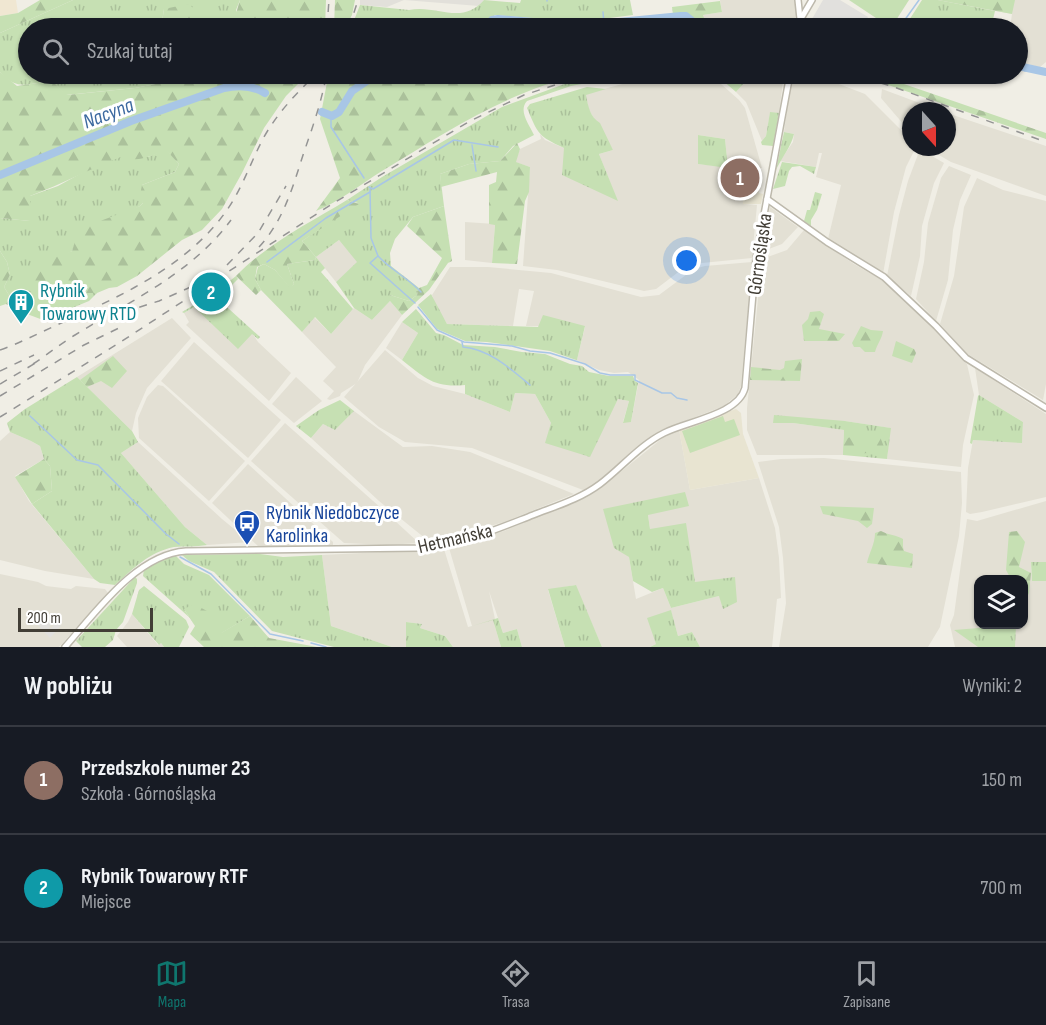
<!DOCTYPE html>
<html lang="pl">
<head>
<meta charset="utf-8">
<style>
  body { margin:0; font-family:"Sofia Sans Condensed",sans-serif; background:#242831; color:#f1f3f6 }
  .controls { position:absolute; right:18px; bottom:18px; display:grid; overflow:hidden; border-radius:12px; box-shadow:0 2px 4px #0004 }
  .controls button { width:54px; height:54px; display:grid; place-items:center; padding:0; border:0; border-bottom:2px solid #363941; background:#171b24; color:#f1f3f6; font:30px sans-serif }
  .compass { position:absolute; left:902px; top:102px; width:54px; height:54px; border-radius:50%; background:#171b24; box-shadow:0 2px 4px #0004; rotate:159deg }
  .scale { position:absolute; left:18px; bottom:15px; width:135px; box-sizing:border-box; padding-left:6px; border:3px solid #423e36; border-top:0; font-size:16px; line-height:21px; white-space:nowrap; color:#423e36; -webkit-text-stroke:4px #fff; paint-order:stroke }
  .you { position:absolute; left:687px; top:261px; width:21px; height:21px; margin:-15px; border:4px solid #fff; border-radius:50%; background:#1a73e8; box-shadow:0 0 0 9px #1a73e833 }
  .badge { display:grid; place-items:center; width:39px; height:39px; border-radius:50%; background:#0f766e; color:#fff; font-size:20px; font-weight:700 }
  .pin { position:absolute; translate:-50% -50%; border:3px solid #fff; box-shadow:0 2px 6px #0006 }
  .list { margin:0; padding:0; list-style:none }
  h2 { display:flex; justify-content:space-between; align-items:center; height:78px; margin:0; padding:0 24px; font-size:26px }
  h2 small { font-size:20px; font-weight:400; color:#9ea1a6 }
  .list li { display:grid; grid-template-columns:39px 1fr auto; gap:18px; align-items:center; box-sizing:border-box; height:108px; padding:0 24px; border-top:2px solid #363941 }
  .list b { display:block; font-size:22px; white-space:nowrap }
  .list p { margin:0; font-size:20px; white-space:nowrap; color:#9ea1a6 }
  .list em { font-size:20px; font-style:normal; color:#9ea1a6 }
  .icon { flex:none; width:33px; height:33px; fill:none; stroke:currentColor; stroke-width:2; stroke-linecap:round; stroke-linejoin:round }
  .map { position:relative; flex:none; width:1046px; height:647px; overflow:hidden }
  .search { position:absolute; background:#171b24; box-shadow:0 2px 4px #0004; left:18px; right:18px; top:18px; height:66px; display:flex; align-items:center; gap:15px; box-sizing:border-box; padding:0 21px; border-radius:33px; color:#9ea1a6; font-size:22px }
  .sheet { height:294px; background:#171b24 }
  nav { display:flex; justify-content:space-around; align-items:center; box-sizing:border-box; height:84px; border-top:2px solid #363941; background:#171b24; font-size:16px; color:#9ea1a6 }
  nav a { display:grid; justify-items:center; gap:3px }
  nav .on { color:#0f766e }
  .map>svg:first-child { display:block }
</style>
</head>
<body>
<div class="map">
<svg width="1046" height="647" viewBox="0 0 1046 647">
  <defs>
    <pattern id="grass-tufts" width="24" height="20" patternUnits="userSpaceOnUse" patternTransform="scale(1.5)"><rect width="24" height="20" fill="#c6e0b3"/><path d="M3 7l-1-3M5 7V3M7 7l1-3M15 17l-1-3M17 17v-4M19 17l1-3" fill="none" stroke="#abc19b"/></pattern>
    <pattern id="forest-firs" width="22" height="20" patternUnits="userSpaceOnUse" patternTransform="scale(1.5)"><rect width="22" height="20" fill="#c6e0b3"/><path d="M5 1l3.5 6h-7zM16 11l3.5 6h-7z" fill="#abc19b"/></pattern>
  </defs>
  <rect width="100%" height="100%" fill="#f0eee5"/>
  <g fill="#e3e0d4" fill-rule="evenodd">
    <polygon points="720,0 795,0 797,10 793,28 707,28 703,15 722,12"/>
    <polygon points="938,0 1046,0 1046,62 1040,67 1018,62 1018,28 1010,28 1012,14"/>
    <polygon points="676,74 701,74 712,76 739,100 745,108 762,168 760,168 757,164 754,164 754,170 728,168 725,139 698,135 698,164 727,167 726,186 743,187 743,204 757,205 752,258 692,264 685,267 656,289 644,291 557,270 523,266 530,167 515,162 520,149 541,139 540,134 545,140 564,148 617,200 599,154 613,150 589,110 585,94 645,78"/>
    <polygon points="752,74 784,74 779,113 770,113 766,136 762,141 746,102 736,92"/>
    <polygon points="792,75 831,81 865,94 911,140 911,147 916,147 906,167 894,212 883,274 828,239 841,185 816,177 822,153 819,153 816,167 780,161 793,142 794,134 784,132"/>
    <polygon points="882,89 941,111 911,111 911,133 881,98"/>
    <polygon points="947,113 1046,146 1046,196 951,162 925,147 947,147"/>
    <polygon points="920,149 944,163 934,183 922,226 920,256 911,296 887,276 899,215 908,181"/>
    <polygon points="949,166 971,175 960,200 953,230 948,280 936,321 916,299 924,262 928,223 941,178"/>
    <polygon points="977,178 1003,190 1046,201 1046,384 1043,400 966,353 940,324 954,276 964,207"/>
    <polygon points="770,207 798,227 782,244 761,252"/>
    <polygon points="465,222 495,224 492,263 465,260"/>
    <polygon points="804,230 854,264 882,280 916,310 967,364 974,395 963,445 961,467 887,459 890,428 845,421 773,423 793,423 844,430 843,455 757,455 747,430 747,408 762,259 787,250"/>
    <polygon points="339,240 358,262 336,282 316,257"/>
    <polygon points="752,262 741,386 738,394 724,406 659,431 593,485 583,490 472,448 405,442 379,427 344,397 385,350 418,378 433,386 465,394 510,412 515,393 535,394 551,423 605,424 618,399 629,401 623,422 631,422 639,380 628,372 614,373 599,370 577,360 585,327 526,326 534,291 519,289 513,326 447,324 435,304 432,295 450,267 488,267 551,273 641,297 659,295 694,269 705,266"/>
    <polygon points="390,301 402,315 365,365 357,383 341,393 340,396 330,400 327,399 334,391 323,381 336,367 302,332 314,317 331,334 354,308 372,320"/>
    <polygon points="194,307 238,348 252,333 258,342 291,373 269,401 186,325 189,322 184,313"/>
    <polygon points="172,318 191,338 147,388 136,413 132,431 77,377"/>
    <polygon points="402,322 418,333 402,360 386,348"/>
    <polygon points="194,342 281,420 248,458 161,381"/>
    <polygon points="975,368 1046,414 1046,497 982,512 970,514 966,512 968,468 973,440 1022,442 1023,422 979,395"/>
    <polygon points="296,377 322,401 294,423 272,404"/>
    <polygon points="158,385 163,386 245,461 209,501 139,438 138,418 147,397"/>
    <polygon points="354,411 403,447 432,446 470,452 574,494 504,522 431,543 379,501 311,438 323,424 335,430"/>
    <polygon points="285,423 381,508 419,543 387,545 344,543 251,461"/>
    <path d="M679,429l11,61 69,-12 16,50 4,30 2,40 -4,1 -5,48h-72l-8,-15 -14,4 -7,-25 -15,33 -6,3h-48l-27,-62 -27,5 17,57h-43l-5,-18 -14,4 -14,-42 6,28 -2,1 8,27h-48l-8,-11 -25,-8 2,-4 -16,-2v25h-14l-61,-21 -9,-71 122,-6 24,78 4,-1 -23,-78 55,-17 93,-40 68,-55zM604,509l44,6 2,14 45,53 42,20 -18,-6 -48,12 -8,-20 -27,11 -7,-42z"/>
    <polygon points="10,432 31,441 40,446 44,459 15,476 29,501 94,579 45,571 0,560 0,441"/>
    <polygon points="138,442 222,519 250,542 207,545 185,527 121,453"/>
    <polygon points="824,458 961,472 962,503 959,536 940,627 928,647 779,647 786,603 783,558 779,527 758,462 781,459"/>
    <polygon points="248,464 333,542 333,545 259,547 212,503"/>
    <path d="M1046,501v61l-15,1 1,18h14v66h-91l-5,-22 4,-10 13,-96 10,2zM978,580h46v44h-46z"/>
    <polygon points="0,574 38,582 46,586 71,589 76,586 105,589 108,593 59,647 0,647"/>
    <polygon points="132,614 158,645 161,643 164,647 127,647 117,636 128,622"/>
  </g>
  <polygon fill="#f0e7d2" points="0,0 16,0 18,13 0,16"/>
  <polygon fill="#e2e0da" points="360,0 484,0 479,6 404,0 387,7 360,5"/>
  <g fill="#e8e4d1">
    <polygon points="727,167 754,170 755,188 758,188 759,193 763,194 761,204 743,204 743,187 726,186"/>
    <polygon points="736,409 741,413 743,434 759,478 690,490 679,429"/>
  </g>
  <g fill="url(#grass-tufts)">
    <path d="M73,0h167l-4,10 8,18h-44v-6l-36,-13 -3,19h-133v46h146l3,2 4,-2h26l-72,14 -69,7 -14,-14c-24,2 -34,11 -52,-9v-39z"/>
    <path d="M484,0l36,3 1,-3h109l3,15 -55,7 -83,-7 -14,13h-130l9,-23 49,5c27,-6 53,16 75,-10z"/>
    <polygon points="922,0 938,0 995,11 991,28 904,28"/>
    <path d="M603,74h33l-26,9h-23l-16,3 -44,15c-9,10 2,23 7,34l-21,11 -13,15 -31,3 -29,10 4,32 -31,11 -18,22 -5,14 1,13 28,22 -2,7 -8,6 -19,-6v6l-18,19 -18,-12 -18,-26 21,-20 -18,-22 -23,17 9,11 -4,4 32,37 -22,25 -16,-17 -13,15 -41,-42 -6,-11 3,-12 6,-3 11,6 15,17 4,-3 -7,-20 28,-4 1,-3 -14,-16 56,-38 -11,-3 35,-23 120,-70 76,-28z"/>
    <polygon points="715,74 752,74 736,92"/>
    <path d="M587,87l19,2 -20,6c2,11 4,22 14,28l13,27 -14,4 19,47 -56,-26 2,-27c-26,-12 -26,-14 -37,-40l3,-4z"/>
    <polygon points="770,112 779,113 773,146 762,145 761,142 766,136"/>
    <path d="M784,132l10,2c-3,13 -12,23 -18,36z"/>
    <polygon points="698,135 725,139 728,168 698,164"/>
    <polygon points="166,149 179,164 175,172 142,185 143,203 140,206 77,239 72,251 65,255 55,300 65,293 97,293 89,301 43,320 19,311 4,287 10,275 7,262 0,251 0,218 30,221 30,196 58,186 87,170 123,155 148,157"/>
    <polygon points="782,162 816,167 814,174 800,166 792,167 789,171 785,186 773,189"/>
    <polygon points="815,192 822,194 817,210 811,220 811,226 804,221 807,210 810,210"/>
    <polygon points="236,276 238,279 218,299 260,337 258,339 252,334 238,349 194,307 184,313 182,312 216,292"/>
    <polygon points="431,294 447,324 538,327 543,315 585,326 577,360 579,361 550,351 487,342 465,341 437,329 418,305"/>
    <path d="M416,309l20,24 8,2 19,10 32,2 27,5 23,2 25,10 12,2 7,6 20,4h24l2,5 3,2 -7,39 -8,1 6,-22 -11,-2 -28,58 -45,-14 6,-20 -16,-29 -20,-1 -5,19 -45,-18v-9c-31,3 -40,-7 -63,-25l16,-27 -16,-11z"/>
    <path d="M77,377l55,54 6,11 -17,11 64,74 22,18c-11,2 -22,1 -33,2 -25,5 -41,22 -59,38l-15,-2 -6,-4 -62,-75 20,-13 -2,-25 -6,-7 -4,-13 -9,-5 -21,-9 -3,-9 18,-14z"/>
    <polygon points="979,395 1023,422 1022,443 973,440 972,444 970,443 978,396"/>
    <polygon points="340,400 354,411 335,430 323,424 311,438 296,426 319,410"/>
    <polygon points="774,415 845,421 891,428 887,459 843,455 844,430 793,423 773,423"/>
    <polygon points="685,492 689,506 648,515 650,529 686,523 695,582 735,577 737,602 723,609 719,596 671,608 663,588 652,592 633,581 629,557 614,548 603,509"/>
    <polygon points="260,554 283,557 322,555 331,626 392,647 334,647 272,631 214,572 189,561 182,555"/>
    <polygon points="176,556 184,564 209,575 250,616 220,634 184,609 190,618 143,576 144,569 166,558"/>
    <polygon points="1031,562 1046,562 1046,581 1032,581"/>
    <polygon points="135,577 137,579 137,583 123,622 116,630 113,640 105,647 82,647 76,641"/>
    <polygon points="576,585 602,647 565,647 548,589"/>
    <polygon points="144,586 186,620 189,627 179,647 164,647 161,643 159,645 132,614 139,590"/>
    <polygon points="671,610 678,636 692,632 700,647 650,647 656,644 647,618"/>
    <polygon points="498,618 503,633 517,629 522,647 501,647 493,620 472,626"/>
    <polygon points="406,622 422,624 420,628 445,636 453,647 406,647"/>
    <polygon points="1016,625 1015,647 978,647 954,630"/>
  </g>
  <g fill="url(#forest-firs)">
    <polygon points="40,0 73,0 0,33 0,16 18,13"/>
    <polygon points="240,0 326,0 325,28 244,28 235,17"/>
    <polygon points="335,0 355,0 352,15 345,28 334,28"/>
    <polygon points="938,0 1015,0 1012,14"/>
    <path d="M720,1l2,11 -19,3 5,13c-15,-3 -16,-15 -35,-13l-1,-8z"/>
    <path d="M188,4c9,6 13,13 12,24h-39l3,-19z"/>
    <polygon points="684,18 698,28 488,28 493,22 498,20 580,27"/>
    <path d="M0,72l17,14 35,-5 15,14 68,-7 72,-14h101l-22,22 -22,32 -22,45 -20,36 -20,21 -20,10 -45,36 -20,11 -8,1 -12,5h-32l-16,9 -8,-1 -2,-2 -7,-25 8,-11 32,-12 7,-22 61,-23 3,-3 -3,-8 2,-10 33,-13 4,-8 -13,-14c-13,5 -30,14 -43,6 -31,12 -61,28 -93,40v25l-30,-3z"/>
    <path d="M336,74h248c-74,16 -138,58 -202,97 -21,13 -43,31 -66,40l24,-33 -20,-59 8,-42z"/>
    <polygon points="856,74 886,74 901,83 1046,133 1046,139"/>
    <polygon points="517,143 520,149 516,162 530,167 529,192 525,201 517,264 492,263 495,225 489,224 489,185 496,182 497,172 441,187 440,174 469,164 500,161"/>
    <path d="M347,200l12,4 -57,37 14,16 -1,3 -28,4 7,20 -4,4 -15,-18 -11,-6 -7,3 -2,12 6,11 -5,5 -20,-19c31,-32 73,-53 111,-76z"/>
    <polygon points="444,206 452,261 448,263 429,290 402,315 390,301 390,295 409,301 417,295 419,288 427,285 442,258 407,226 413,217"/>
    <polygon points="0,251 7,262 10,275 4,287 19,311 6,304 0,306"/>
    <polygon points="820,311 824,314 819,329 845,334 839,341 804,341 802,325 808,319 810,312"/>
    <path d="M861,326l10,4 12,1c-1,8 -6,13 -8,21h-10l-5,-5h-6l-2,-4z"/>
    <polygon points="896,341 914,349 916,353 912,363 892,356"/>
    <polygon points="113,356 127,371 112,388 101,381 87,387 80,380"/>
    <polygon points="802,359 800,381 750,380 751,367 780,370 784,368 785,361"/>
    <polygon points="859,431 865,433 872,431 879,434 884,447 880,452 843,455 844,439 854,436"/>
    <polygon points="44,459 50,466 52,491 32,504 15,477"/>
    <polygon points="820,506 874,508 872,524 867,528 858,521 823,514"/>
    <path d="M881,531c7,4 16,4 22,8v8l1,4 9,3 -1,14 -45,-5c2,-10 8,-19 8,-30z"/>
    <polygon points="1017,531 1025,542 1019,567 1031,573 1029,593 1024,603 1024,580 1011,579 1006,570 1009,532"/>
    <polygon points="194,604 207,611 221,633 250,616 269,638 317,647 204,647 190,634 195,626 184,609"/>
  </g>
  <g fill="#c6e0b3">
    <polygon points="849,0 909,0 891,28"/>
    <polygon points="723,416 725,422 734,419 740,435 690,453 682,431"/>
  </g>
  <g fill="#e1e0dd">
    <polygon points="823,0 840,0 868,17 861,28 829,28 812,19"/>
    <polygon points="40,612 52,624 49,628 50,629 57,622 61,626 50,638 33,620"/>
  </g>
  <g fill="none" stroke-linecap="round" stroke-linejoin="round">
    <g stroke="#a8c6e6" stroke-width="1.5">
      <polyline points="547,1 547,0"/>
      <polyline points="603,12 604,23"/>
      <polyline points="899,28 919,0"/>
      <polyline points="1023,67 1025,71"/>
      <polyline points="331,116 331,127 364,178"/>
      <polyline points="472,145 476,171"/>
      <polyline points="369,187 373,189 454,140 498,147"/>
      <polyline points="370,189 371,238 378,256 370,263 415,303"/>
      <path d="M378,256c13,14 30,22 43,36"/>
      <polyline points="267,262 326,218 370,192"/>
      <polyline points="418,307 437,330 464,342 512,346 530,351 550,353 585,364 600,373 610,375 635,375 635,380 662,393 671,393 677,398 687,400"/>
      <path d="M462,342l1,5c26,2 48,22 67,38"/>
      <polyline points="30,416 77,460 98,465 166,534 179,544"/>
      <polyline points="180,557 211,574 270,634 303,641"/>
      <polyline points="311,643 326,647"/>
    </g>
    <g stroke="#a8c6e6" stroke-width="8">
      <polyline points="488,26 492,20 498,19 578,26 681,16 686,16 701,28"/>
      <polyline points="1018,66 1046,72"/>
      <polyline points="322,112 332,116 339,112 352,91 377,74"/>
      <path d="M0,175l131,-54 93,-33c14,-3 28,-3 41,5"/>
    </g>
    <g stroke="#bdb9ac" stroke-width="8">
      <g id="tertiary">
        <polyline points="798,0 800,19"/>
        <polyline points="799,28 802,17 812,0"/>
        <polyline points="767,199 827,242 884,277 936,326 966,358 1046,408"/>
        <path d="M65,647c31,-35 72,-93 121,-96l233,-3c39,-2 78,-19 114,-33 23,-9 47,-16 67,-31 21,-16 40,-39 64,-51 23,-12 74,-18 81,-45l11,-130 34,-184"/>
      </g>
    </g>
    <use href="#tertiary" stroke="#fff" stroke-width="5"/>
    <g stroke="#949494" stroke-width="1.5" stroke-dasharray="8 8" stroke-linecap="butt">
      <polyline points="327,28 329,0"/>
      <polyline points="349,28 358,0"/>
      <polyline points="850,74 894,87 1046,142"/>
      <path d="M259,247c25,-27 34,-61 45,-95 8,-23 16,-46 21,-70"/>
      <polyline points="227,265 258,233 286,186"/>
      <polyline points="124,312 159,301 200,283"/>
      <path d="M0,350c20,-7 39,-17 59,-26 60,-27 129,-58 168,-114 16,-23 24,-49 37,-73 14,-25 33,-44 52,-63"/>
      <path d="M33,364c14,-9 27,-20 42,-29 55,-34 116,-61 156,-115"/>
      <polyline points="0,371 34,355"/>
      <polyline points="0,384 39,361"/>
      <polyline points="0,396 84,345 121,327"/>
      <polyline points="0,417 119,343 332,204 470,121 524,95 589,74"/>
    </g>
  </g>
  <defs>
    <g id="building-pin" transform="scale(1.35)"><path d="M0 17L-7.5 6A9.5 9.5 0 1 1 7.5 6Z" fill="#0f9aa8" stroke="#fff"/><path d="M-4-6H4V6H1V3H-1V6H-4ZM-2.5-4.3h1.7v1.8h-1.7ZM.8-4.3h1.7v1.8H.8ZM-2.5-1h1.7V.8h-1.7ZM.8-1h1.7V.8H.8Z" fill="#fff"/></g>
    <g id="bus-pin" transform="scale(1.35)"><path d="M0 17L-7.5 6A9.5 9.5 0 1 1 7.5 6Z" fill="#1a4fb4" stroke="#fff"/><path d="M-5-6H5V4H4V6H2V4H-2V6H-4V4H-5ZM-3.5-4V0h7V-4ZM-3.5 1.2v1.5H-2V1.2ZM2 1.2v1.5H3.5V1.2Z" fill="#fff"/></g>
  </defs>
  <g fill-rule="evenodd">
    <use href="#building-pin" x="21" y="302"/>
    <use href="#bus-pin" x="247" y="523"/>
  </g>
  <g text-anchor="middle" stroke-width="6" stroke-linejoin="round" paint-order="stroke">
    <g font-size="20" fill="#423e36" stroke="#fff">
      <text transform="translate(759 254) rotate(-82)" y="7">Górnośląska</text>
      <text transform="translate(455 538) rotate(-13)" y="7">Hetmańska</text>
    </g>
    <g font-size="20" fill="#0d838f" stroke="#fff" text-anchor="start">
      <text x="40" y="297">Rybnik<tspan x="40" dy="23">Towarowy RTD</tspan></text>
    </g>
    <g font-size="20" fill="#164399" stroke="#fff" text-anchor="start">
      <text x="266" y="519">Rybnik Niedobczyce<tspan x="266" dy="23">Karolinka</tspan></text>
    </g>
    <g font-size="21" font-style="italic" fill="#3d6aa0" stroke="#fff">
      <text transform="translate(108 113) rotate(-21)" y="7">Nacyna</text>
    </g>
  </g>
</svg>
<div class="controls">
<button><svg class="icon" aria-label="layers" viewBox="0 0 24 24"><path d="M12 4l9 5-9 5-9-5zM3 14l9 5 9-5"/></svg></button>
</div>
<svg class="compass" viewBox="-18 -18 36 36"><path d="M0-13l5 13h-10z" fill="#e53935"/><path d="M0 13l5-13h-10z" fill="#9ea1a6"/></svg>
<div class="scale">200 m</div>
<div class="you"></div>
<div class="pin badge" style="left:740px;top:178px;background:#8d6e63">1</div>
<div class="pin badge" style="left:211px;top:292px;background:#0f9aa8">2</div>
<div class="search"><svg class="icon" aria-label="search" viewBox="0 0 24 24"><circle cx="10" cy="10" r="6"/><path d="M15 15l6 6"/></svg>Szukaj tutaj</div>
</div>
<section class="sheet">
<h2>W pobliżu<small>Wyniki: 2</small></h2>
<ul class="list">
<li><span class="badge" style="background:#8d6e63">1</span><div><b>Przedszkole numer 23</b><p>Szkoła · Górnośląska</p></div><em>150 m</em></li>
<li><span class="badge" style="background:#0f9aa8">2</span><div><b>Rybnik Towarowy RTF</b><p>Miejsce</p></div><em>700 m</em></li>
</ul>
</section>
<nav>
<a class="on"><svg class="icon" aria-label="map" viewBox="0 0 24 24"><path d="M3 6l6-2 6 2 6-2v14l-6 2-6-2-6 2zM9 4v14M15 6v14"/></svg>Mapa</a>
<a><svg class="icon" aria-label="directions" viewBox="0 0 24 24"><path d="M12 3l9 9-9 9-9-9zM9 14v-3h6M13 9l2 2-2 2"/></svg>Trasa</a>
<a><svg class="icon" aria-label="saved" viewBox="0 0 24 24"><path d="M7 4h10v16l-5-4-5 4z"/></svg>Zapisane</a>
</nav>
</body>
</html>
